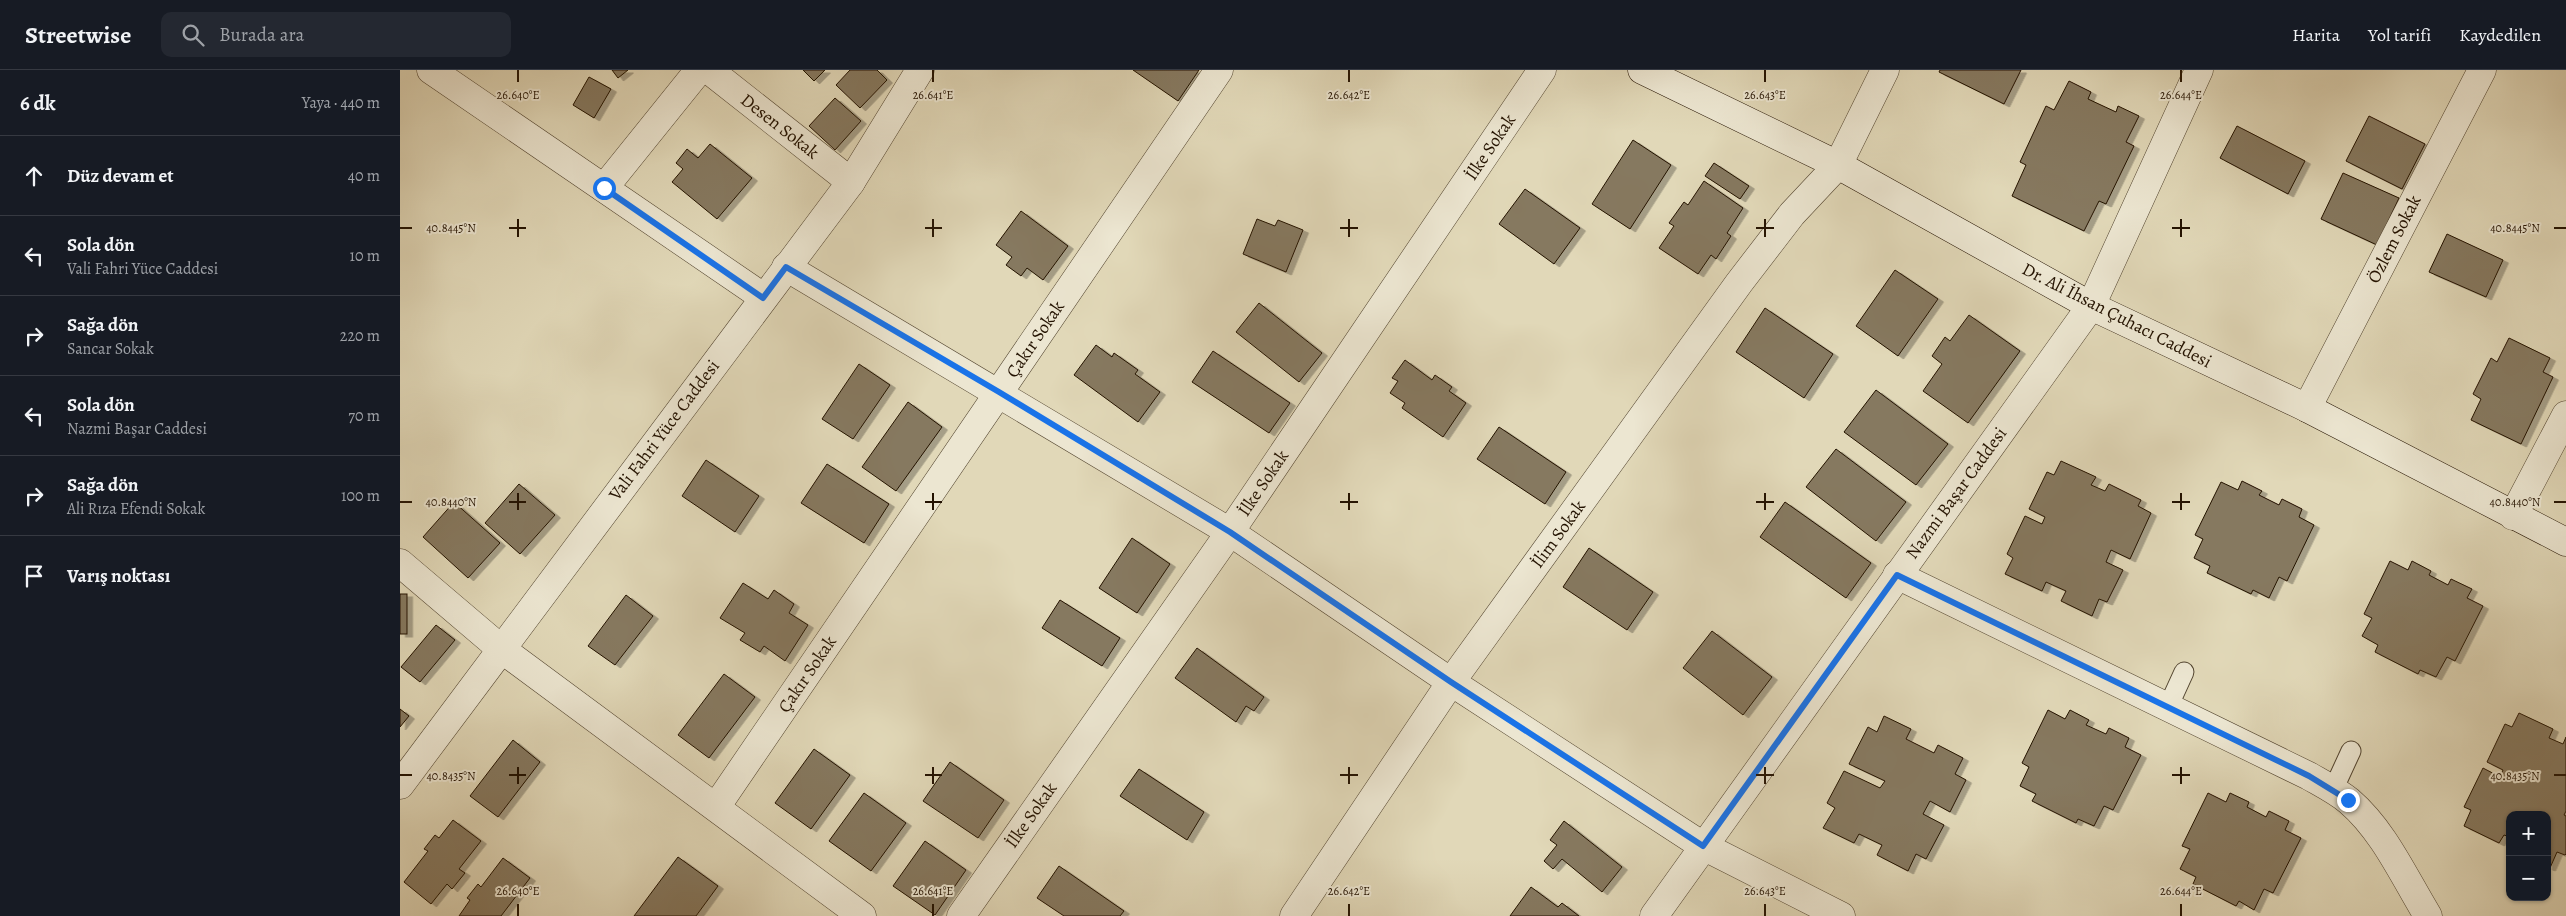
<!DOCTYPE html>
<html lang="tr">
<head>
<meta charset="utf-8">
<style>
  body { margin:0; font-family:Alegreya,serif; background:#242831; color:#f1f3f6 }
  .controls { position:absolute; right:15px; bottom:15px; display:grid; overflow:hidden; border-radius:10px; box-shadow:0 1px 4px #0004 }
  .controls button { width:45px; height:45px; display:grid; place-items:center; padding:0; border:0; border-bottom:1px solid #363941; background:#171b24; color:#f1f3f6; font:25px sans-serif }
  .stop { position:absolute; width:15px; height:15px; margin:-11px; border:4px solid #1a73e8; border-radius:50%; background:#fff }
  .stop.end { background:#1a73e8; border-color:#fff; box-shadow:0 1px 5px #0008 }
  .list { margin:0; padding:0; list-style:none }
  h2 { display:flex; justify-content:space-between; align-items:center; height:65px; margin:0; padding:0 20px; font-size:21px }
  h2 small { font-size:16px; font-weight:400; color:#9ea1a6 }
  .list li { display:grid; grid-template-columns:32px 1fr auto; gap:15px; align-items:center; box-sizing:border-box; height:80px; padding:0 20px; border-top:1px solid #363941 }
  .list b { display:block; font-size:19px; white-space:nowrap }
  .list p { margin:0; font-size:16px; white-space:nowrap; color:#9ea1a6 }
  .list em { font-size:16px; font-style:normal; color:#9ea1a6 }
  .icon { flex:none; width:28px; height:28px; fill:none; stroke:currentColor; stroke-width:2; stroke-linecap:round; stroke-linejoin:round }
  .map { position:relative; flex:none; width:2166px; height:846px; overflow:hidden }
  header { display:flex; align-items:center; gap:30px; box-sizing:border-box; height:70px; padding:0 25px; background:#171b24; border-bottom:1px solid #363941 }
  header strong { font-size:24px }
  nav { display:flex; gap:28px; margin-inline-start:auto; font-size:18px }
  .search { width:350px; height:45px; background:#242831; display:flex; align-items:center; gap:12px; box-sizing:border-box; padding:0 18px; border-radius:10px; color:#9ea1a6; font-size:19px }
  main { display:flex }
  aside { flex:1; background:#171b24 }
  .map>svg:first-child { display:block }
</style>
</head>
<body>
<header>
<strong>Streetwise</strong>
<div class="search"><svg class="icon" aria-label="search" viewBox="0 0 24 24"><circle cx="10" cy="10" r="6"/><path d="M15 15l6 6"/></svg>Burada ara</div>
<nav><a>Harita</a><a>Yol tarifi</a><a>Kaydedilen</a></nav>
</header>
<main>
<aside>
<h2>6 dk<small>Yaya · 440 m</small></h2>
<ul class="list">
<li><svg class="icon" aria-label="ahead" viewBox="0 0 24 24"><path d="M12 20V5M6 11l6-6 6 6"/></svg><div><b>Düz devam et</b></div><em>40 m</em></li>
<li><svg class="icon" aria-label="left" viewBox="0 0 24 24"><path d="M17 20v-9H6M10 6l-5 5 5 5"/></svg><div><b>Sola dön</b><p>Vali Fahri Yüce Caddesi</p></div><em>10 m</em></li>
<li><svg class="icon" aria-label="right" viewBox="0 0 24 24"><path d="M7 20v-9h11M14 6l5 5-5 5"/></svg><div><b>Sağa dön</b><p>Sancar Sokak</p></div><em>220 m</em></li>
<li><svg class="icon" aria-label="left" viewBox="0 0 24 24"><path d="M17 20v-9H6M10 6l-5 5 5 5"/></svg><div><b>Sola dön</b><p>Nazmi Başar Caddesi</p></div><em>70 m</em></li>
<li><svg class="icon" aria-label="right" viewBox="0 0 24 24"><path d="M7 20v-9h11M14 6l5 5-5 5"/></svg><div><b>Sağa dön</b><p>Ali Rıza Efendi Sokak</p></div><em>100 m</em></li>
<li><svg class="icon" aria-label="arrive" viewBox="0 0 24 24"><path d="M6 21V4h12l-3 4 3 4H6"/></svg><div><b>Varış noktası</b></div></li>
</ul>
</aside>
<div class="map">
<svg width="2166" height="846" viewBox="0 0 2166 846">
  <defs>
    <filter id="shadow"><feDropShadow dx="5.5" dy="3" stdDeviation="0" flood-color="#0004"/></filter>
  </defs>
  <rect width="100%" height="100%" fill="#e1d8b8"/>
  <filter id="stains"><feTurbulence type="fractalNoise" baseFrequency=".004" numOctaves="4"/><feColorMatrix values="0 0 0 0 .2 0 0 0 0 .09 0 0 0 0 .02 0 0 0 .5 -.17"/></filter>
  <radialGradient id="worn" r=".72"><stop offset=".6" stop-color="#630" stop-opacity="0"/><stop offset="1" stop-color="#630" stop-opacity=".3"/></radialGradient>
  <g fill="#867960" stroke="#231201" filter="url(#shadow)">
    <polygon points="212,0 228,0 218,8"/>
    <polygon points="403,0 425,0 414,11"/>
    <polygon points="450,0 477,0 487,10 460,38 436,15"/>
    <polygon points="733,0 799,0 778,31"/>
    <polygon points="1540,0 1621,0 1604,34 1539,2"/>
    <polygon points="189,7 211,19 194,48 173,35"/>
    <polygon points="1669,11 1691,22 1688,29 1716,42 1718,36 1739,46 1726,72 1734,76 1706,134 1699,131 1684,161 1612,126 1626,95 1620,92 1646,36 1654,40"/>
    <polygon points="435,28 461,51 435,80 409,56"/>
    <polygon points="1969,46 2025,74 2002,119 1946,91"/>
    <polygon points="1837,56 1905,91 1888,124 1820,88"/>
    <polygon points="1233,70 1271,95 1230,159 1192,134"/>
    <polygon points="310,74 352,108 317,149 272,112 283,99 276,93 287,79 298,88"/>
    <polygon points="1314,93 1349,116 1340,129 1305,106"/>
    <polygon points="1943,103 1999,128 1977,175 1921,149"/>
    <polygon points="1304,111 1343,138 1327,163 1331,166 1316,189 1311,185 1298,204 1259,178 1274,156 1269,153 1284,132 1288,135"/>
    <polygon points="1125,119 1180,158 1154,194 1099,154"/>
    <polygon points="621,141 668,176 643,210 627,198 621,206 606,195 612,187 596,175"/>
    <polygon points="857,149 875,156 878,150 903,160 886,202 843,184"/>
    <polygon points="2047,164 2103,190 2086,227 2029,202"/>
    <polygon points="1495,200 1538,229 1498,286 1456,256"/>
    <polygon points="859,233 922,283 899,312 836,262"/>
    <polygon points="1365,238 1433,284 1404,328 1336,282"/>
    <polygon points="1569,245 1620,281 1568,353 1523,321 1542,294 1532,286 1545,267 1550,271"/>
    <polygon points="2109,268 2150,288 2143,302 2153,307 2121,374 2071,350 2081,329 2073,324 2091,288 2097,292"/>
    <polygon points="696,275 712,287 714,283 738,300 735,304 760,322 738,352 674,305"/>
    <polygon points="813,281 890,333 869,363 792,312"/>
    <polygon points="1005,290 1032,310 1035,305 1052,317 1049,321 1066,333 1043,367 1002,338 1005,333 990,323 998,311 992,308"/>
    <polygon points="459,294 490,315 453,369 422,349"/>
    <polygon points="1476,320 1548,374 1516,415 1444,362"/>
    <polygon points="508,332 542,357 496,421 462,397"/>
    <polygon points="1099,357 1166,402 1145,434 1077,389"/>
    <polygon points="1436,379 1506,432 1476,471 1406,417"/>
    <polygon points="306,390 359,426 335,462 282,426"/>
    <polygon points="1661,391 1696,407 1691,415 1705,421 1709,414 1741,430 1738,436 1751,443 1730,489 1711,480 1706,492 1723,500 1707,532 1699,529 1692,546 1661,531 1666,521 1646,512 1642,521 1605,504 1613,488 1607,484 1625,446 1642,454 1645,447 1629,439 1647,402 1654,405"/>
    <polygon points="427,394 489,434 464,473 401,433"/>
    <polygon points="1842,411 1862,421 1859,425 1879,435 1882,429 1902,439 1899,447 1914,455 1887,511 1879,507 1869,528 1853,520 1851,524 1807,503 1810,496 1794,488 1803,469 1795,465 1821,412 1838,420"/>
    <polygon points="119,414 155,445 120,484 85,453"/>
    <polygon points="54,432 100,473 68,508 23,467"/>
    <polygon points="1385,432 1471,493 1446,528 1360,467"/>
    <polygon points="732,468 770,494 737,543 699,518"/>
    <polygon points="1189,478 1253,522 1227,560 1163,517"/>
    <polygon points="1990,491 2008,500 2012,491 2031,501 2029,505 2048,515 2051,509 2072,519 2067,528 2083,536 2055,591 2047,587 2036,607 2020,600 2018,604 1975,582 1978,575 1962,566 1972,548 1964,544"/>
    <polygon points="343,513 368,529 374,520 394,534 389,543 408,555 385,591 364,576 360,582 340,570 345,563 320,548"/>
    <rect x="0" y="524" width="7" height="40"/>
    <polygon points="226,525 253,546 215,595 188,576"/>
    <polygon points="660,530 720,568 702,596 642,558"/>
    <polygon points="36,555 55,570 20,612 1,597"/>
    <polygon points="1312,561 1372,607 1343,645 1283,598"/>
    <polygon points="797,578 864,627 854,641 846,636 836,652 775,608"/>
    <polygon points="324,604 355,627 309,688 278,665"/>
    <polygon points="0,639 9,646 0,657"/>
    <polygon points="1648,640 1665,649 1670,640 1689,650 1686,655 1706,664 1709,658 1729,668 1725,677 1741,685 1713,740 1704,736 1694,756 1678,749 1676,753 1632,731 1636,724 1620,716 1629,697 1622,693"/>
    <polygon points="2119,643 2153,659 2149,668 2163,674 2166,667 2166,741 2164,745 2166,746 2166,784 2165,785 2157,782 2150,798 2147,797 2147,745 2110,745 2110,767 2104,765 2099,773 2064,756 2071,740 2064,737 2083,698 2100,707 2103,700 2087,692 2105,654 2112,657"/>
    <polygon points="1484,646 1511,659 1506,669 1534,683 1538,675 1563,688 1555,704 1566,710 1550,742 1530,731 1523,744 1544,755 1526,789 1516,784 1508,801 1477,785 1482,775 1459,764 1454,773 1423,758 1435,738 1427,733 1444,701 1480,718 1485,711 1449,694 1468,657 1477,662"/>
    <polygon points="113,670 140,692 98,747 70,726"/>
    <polygon points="414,679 450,705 411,759 375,733"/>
    <polygon points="550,692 604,730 578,768 523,731"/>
    <polygon points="739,699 804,742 787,770 720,726"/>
    <polygon points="464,723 506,753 471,801 429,771"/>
    <polygon points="1808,723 1826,732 1830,723 1849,732 1847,737 1866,747 1869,741 1889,751 1885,760 1901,768 1873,823 1864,819 1854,840 1839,831 1836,836 1793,814 1796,807 1780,799 1790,779 1782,776"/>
    <polygon points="53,750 81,771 59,799 65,803 52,819 47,814 31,834 4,812 28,781 24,779 35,765 39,768"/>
    <polygon points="1164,751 1222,797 1202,822 1162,789 1153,799 1144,791 1157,775 1150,770"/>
    <polygon points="525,771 566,800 535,845 493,816"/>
    <polygon points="278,787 318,816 296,846 234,846"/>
    <polygon points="103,788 130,808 101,846 59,846 70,830 67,828 78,814 81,817"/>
    <polygon points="659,796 724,841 720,846 664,846 637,828"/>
    <polygon points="1131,817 1158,837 1162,833 1179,846 1110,846"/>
  </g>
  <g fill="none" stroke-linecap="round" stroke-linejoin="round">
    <g stroke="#52442f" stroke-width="21">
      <g id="lane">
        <polyline points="1768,637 1784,602"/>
        <polyline points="1933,720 1951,681"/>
      </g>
    </g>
    <g stroke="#52442f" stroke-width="29">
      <g id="street">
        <polyline points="31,0 363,227"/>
        <polyline points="309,0 451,112"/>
        <polyline points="204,118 299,0"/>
        <polyline points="386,197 830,462 1051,612 1303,776 1441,846"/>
        <polyline points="1907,338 2082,0"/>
        <polyline points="2113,446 2166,345"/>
        <polyline points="0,493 100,578 462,846"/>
        <path d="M1497,505l412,201c14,8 28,15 40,25 35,30 55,76 79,115"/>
        <polyline points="0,715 451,112 520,0"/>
        <polyline points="316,737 819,0"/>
        <polyline points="561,846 830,462 1142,0"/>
        <polyline points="894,846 1051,612 1339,213 1392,144 1438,95 1485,0"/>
        <polyline points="1254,846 1691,236 1799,0"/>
      </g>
    </g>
    <g stroke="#231201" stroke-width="29">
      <polyline id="secondary" points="1242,0 1438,95 1691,236 1907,338 2166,472"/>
    </g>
    <use href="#lane" stroke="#ece6d1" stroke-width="19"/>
    <use href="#street" stroke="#ece6d1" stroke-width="28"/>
    <use href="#secondary" stroke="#ece6d1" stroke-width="28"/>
  </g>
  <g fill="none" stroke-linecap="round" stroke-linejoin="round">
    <polyline stroke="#1a73e8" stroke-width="6" points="204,118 363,228 386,197 599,322 830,462 1051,612 1303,776 1497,505 1909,706 1948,730"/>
  </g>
  <path fill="none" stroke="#231201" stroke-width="2" d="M118,0v12M533,0v12M949,0v12M1365,0v12M1781,0v12M118,149v18M533,149v18M949,149v18M1365,149v18M1781,149v18M0,158h12M109,158h17M525,158h17M940,158h18M1356,158h18M1772,158h18M2154,158h12M118,423v17M533,423v17M949,423v17M1365,423v17M1781,423v17M0,432h12M109,432h17M525,432h17M940,432h18M1356,432h18M1772,432h18M2154,432h12M118,697v17M533,697v17M949,697v17M1365,697v17M1781,697v17M0,705h12M109,705h17M525,705h17M940,705h18M1356,705h18M1772,705h18M2154,705h12M118,834v12M533,834v12M949,834v12M1365,834v12M1781,834v12"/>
  <g text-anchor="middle" stroke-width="4" stroke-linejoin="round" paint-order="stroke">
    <g font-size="18" fill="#231201" stroke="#ece6d1">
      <text transform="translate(380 56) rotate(38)" y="6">Desen Sokak</text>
      <text transform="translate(1090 77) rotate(-56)" y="6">İlke Sokak</text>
      <text transform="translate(1994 169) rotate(-63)" y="6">Özlem Sokak</text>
      <text transform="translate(1717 245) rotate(27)" y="6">Dr. Ali İhsan Çuhacı Caddesi</text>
      <text transform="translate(635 269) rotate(-56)" y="6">Çakır Sokak</text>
      <text transform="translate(264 360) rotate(-53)" y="6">Vali Fahri Yüce Caddesi</text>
      <text transform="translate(863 413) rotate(-56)" y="6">İlke Sokak</text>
      <text transform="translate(1556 423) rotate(-54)" y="6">Nazmi Başar Caddesi</text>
      <text transform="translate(1158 464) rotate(-54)" y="6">İlim Sokak</text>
      <text transform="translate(407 604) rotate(-56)" y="6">Çakır Sokak</text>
      <text transform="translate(631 745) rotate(-55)" y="6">İlke Sokak</text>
    </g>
  </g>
  <g font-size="12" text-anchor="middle" fill="#231201" stroke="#ece6d1" stroke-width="4" stroke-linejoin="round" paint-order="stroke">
    <text x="118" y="29">26.640°E</text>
    <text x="533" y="29">26.641°E</text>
    <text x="949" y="29">26.642°E</text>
    <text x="1365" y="29">26.643°E</text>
    <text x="1781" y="29">26.644°E</text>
    <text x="51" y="162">40.8445°N</text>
    <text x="2115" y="162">40.8445°N</text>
    <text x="51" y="436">40.8440°N</text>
    <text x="2115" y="436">40.8440°N</text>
    <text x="51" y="710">40.8435°N</text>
    <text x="2115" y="710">40.8435°N</text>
    <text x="118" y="825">26.640°E</text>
    <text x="533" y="825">26.641°E</text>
    <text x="949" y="825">26.642°E</text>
    <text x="1365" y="825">26.643°E</text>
    <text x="1781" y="825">26.644°E</text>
  </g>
  <rect width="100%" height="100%" filter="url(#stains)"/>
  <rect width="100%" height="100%" fill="url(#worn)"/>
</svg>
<div class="controls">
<button>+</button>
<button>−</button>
</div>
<div class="stop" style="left:204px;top:118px"></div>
<div class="stop end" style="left:1948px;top:730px"></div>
</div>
</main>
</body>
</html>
